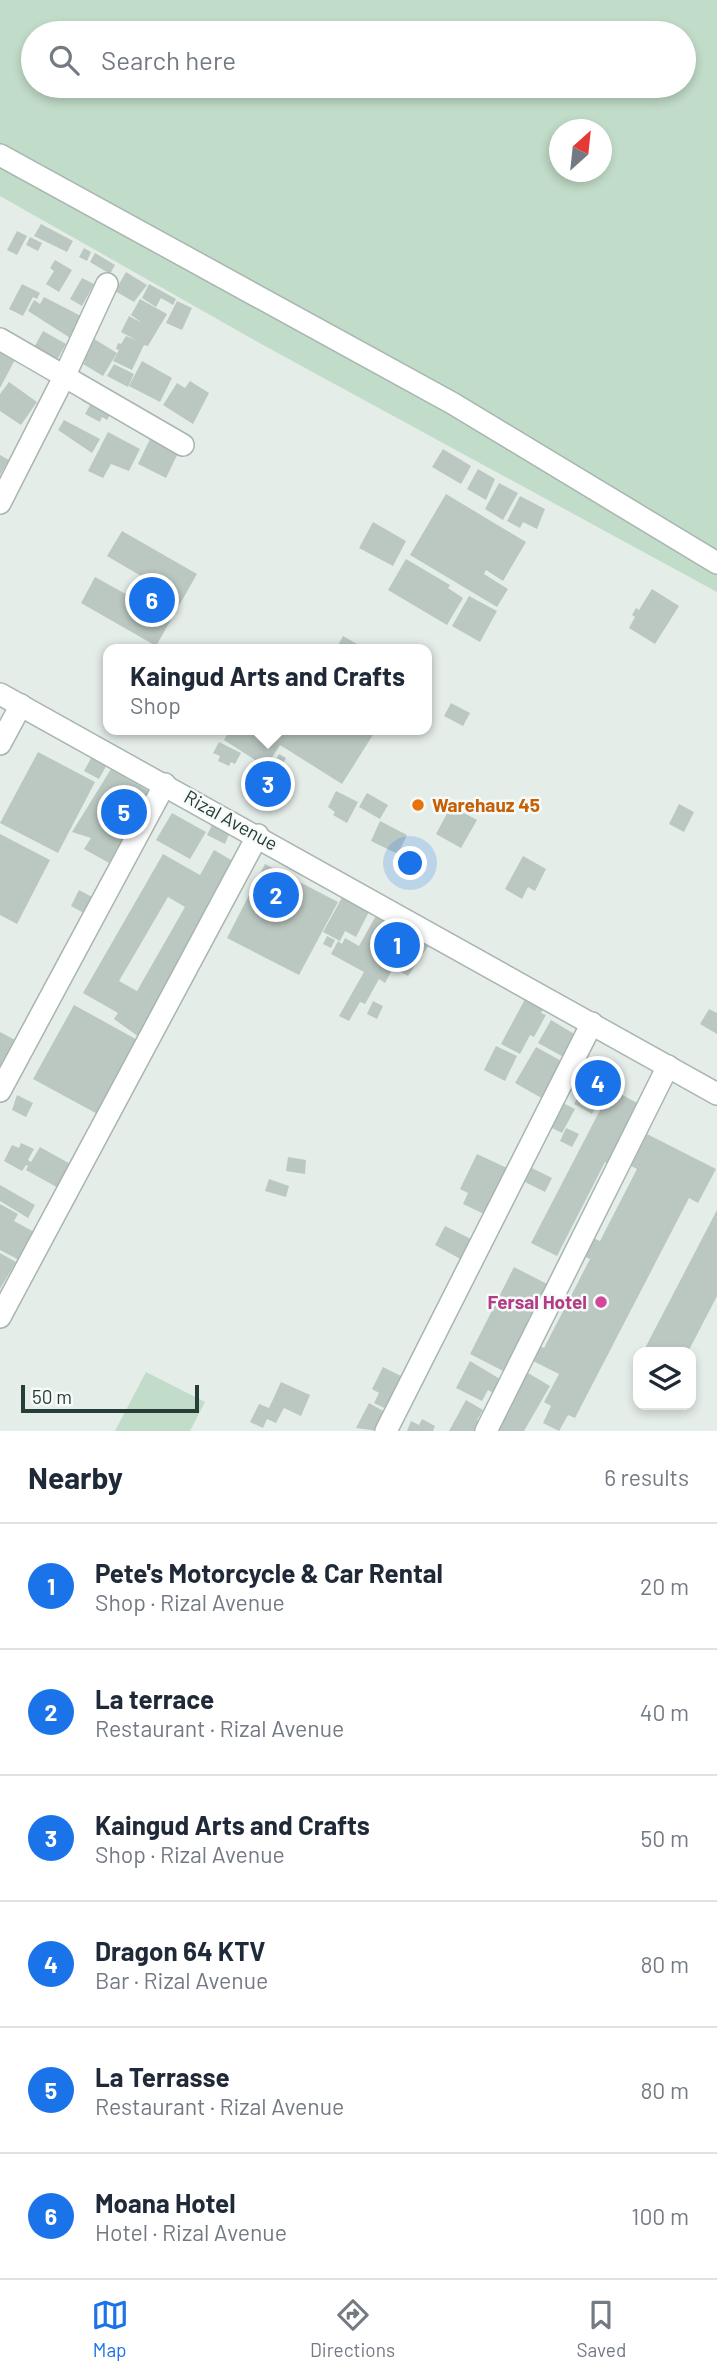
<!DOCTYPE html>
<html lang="en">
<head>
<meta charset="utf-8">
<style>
  body { margin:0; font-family:Barlow,sans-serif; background:#f2f2f3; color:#1f2937 }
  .controls { position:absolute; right:21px; bottom:21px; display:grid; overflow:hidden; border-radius:14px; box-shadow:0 4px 10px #0003 }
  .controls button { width:63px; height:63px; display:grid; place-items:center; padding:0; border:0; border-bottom:2px solid #e0e1e3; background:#fff; color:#1f2937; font:35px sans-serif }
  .compass { position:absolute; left:549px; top:119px; width:63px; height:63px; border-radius:50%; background:#fff; box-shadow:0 4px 10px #0003; rotate:27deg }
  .scale { position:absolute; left:21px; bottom:18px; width:178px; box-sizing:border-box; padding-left:7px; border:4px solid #263e37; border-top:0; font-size:19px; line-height:24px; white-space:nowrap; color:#263e37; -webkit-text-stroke:5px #f6faf8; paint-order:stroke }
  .you { position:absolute; left:411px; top:864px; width:24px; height:24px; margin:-18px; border:5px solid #fff; border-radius:50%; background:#1a73e8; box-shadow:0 0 0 10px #1a73e833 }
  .badge { display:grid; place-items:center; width:46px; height:46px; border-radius:50%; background:#1a73e8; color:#fff; font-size:23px; font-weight:700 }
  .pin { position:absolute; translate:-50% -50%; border:4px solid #fff; box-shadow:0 2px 7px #0006 }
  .popup { position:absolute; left:103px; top:644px; width:329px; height:91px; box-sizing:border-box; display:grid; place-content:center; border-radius:14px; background:#fff; filter:drop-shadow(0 2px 5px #0005); font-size:23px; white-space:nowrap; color:#747a83 }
  .popup b { font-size:26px; color:#1f2937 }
  .popup::after { content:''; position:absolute; left:50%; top:100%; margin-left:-14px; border:14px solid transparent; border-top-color:#fff }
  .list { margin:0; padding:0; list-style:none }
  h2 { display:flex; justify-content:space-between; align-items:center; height:91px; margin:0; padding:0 28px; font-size:30px }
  h2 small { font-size:23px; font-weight:400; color:#747a83 }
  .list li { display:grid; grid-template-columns:46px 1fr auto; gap:21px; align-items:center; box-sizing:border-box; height:126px; padding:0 28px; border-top:2px solid #e0e1e3 }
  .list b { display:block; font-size:26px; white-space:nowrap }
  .list p { margin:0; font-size:23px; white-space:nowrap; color:#747a83 }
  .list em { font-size:23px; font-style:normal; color:#747a83 }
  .icon { flex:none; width:38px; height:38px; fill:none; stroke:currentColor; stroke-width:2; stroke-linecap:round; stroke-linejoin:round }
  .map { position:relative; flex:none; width:717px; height:1431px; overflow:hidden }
  .search { position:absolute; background:#fff; box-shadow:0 4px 10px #0003; left:21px; right:21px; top:21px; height:77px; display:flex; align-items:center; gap:18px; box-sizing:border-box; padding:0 24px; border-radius:38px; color:#747a83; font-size:26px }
  .sheet { height:847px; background:#fff }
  nav { display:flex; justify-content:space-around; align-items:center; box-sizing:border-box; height:98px; border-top:2px solid #e0e1e3; background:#fff; font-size:19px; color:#747a83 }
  nav a { display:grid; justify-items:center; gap:4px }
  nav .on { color:#1a73e8 }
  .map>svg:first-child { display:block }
</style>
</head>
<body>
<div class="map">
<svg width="717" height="1431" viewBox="0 0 717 1431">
  <rect width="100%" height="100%" fill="#e5ede9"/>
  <g fill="#c1dcc8" fill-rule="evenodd">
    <path d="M0,0h717v592l-454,-247 -263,-149zM33,33h651v53h-651zM560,130h42v42h-42z"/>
    <polygon points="146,1372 205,1402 190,1431 115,1431"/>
  </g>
  <g fill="#bbc8c2" fill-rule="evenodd">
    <polygon points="41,224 73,241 67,252 34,236"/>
    <polygon points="17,231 27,236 17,255 7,250"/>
    <polygon points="30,237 42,243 38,251 26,245"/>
    <polygon points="84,248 91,252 87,261 79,257"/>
    <polygon points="95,253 115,265 110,274 90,262"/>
    <polygon points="55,260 72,270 59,292 46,284 54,271 50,268"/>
    <polygon points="126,272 147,285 134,302 115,291"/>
    <polygon points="82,278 94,284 82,306 70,299"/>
    <polygon points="22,284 40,293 37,299 33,297 23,316 9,309"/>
    <polygon points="149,284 176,299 173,305 161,298 156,307 142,298"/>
    <polygon points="44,297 81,316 74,328 84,332 78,343 28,311 34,300 40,304"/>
    <polygon points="140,299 167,314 148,346 144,345 132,370 113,361 119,350 116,349 118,343 121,344 126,336 136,340 121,332 129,316 142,323 131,315"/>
    <polygon points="177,301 192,308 182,330 166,323"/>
    <polygon points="43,331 66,344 53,367 30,355"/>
    <polygon points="91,337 117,353 103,376 83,364 85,361 79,357"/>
    <polygon points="0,350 18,354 0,388"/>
    <polygon points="142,361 172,378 160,402 129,386"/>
    <polygon points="114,364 134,374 128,387 107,376"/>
    <polygon points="190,381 209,393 193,424 163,405 177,383 185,388"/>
    <polygon points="9,382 37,402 21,425 0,411 0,394"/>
    <polygon points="87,391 112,411 107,420 102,417 100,422 85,414 90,405 82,401"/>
    <polygon points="64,420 100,439 92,453 58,430"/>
    <polygon points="108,432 140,449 129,471 111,464 103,478 88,471"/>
    <polygon points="152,435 180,449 166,478 138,464"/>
    <polygon points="443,449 471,466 461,484 432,467"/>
    <polygon points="0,455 9,460 0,475"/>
    <polygon points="478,469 495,479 486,500 467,489"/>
    <polygon points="499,483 518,493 503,520 485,509"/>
    <polygon points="446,494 526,542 503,581 486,570 484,574 508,589 497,607 410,555"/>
    <polygon points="520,496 545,509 537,529 523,522 520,528 507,521"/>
    <polygon points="373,522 406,541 393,566 359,548"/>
    <polygon points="122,531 197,574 156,646 81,603 95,577 142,603 153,583 107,556"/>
    <polygon points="406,559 450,585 448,588 463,598 447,625 388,590"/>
    <polygon points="652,589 679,606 655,644 629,628 635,617 632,615 636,608 639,610"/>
    <polygon points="469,596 497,611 480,642 452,626"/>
    <polygon points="343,636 366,649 336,649"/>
    <polygon points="451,703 470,713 463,726 444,716"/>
    <polygon points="230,730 376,730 342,784 280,745 266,767 224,740"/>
    <polygon points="219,742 241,753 235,764 231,762 229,766 218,761 220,756 213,753"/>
    <polygon points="95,751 110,759 99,779 84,771"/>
    <polygon points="38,752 95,782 58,853 0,823"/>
    <polygon points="279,754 286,758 268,791 256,785 267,766 271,769"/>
    <polygon points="111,769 150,792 109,863 84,849 91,838 72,832"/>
    <polygon points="336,791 358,802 347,823 333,815 335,812 328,807"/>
    <polygon points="367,793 388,805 380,819 359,807"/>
    <polygon points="679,804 694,812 684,832 669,824"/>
    <polygon points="451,806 477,820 461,848 436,834"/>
    <polygon points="172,813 206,832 190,859 156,840"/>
    <polygon points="380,821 407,835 398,854 371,841"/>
    <polygon points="213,823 230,832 225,844 207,835"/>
    <polygon points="0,834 50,860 17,924 0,915"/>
    <path d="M214,850l24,14 -99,173 -25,-18 4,-6 -35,-20 80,-139 37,21zM168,897l17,10 -48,84 -18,-10z"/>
    <polygon points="523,856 546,869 535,891 528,887 522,899 505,889"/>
    <polygon points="265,864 338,902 299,975 227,938"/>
    <polygon points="79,890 98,900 89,916 71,906"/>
    <polygon points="344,894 371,908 356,937 345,931 340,941 323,932"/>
    <polygon points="378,912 431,942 408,976 393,968 385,983 379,979 365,1004 360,1002 349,1021 339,1016 364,972 331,954 338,941 342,944 345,938 359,946"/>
    <polygon points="327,936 335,940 331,948 323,944"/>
    <polygon points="525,999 544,1008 541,1013 546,1015 534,1037 530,1035 520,1054 501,1044"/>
    <polygon points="373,1001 383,1006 377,1019 367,1014"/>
    <polygon points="74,1005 143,1043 103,1117 33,1079"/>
    <polygon points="709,1009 717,1013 717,1034 700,1024"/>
    <polygon points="551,1020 581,1038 569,1060 538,1043"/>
    <polygon points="0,1032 17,1041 2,1069 0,1068"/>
    <polygon points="496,1046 517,1056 505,1081 484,1070"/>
    <polygon points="536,1047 565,1063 545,1100 515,1083"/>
    <polygon points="595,1066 613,1076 592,1114 574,1104"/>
    <polygon points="611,1089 641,1105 610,1165 605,1162 557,1256 531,1243"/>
    <polygon points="17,1095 33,1103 26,1117 12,1110"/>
    <polygon points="559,1101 575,1109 562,1133 546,1125"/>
    <polygon points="566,1128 579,1134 572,1147 560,1141"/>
    <polygon points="647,1134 716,1169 698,1203 689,1198 575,1418 568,1415 559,1431 543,1423 551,1406 544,1402 559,1374 531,1360 538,1345 544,1348 590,1259 584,1256 593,1238 600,1241 637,1169 631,1166"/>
    <polygon points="21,1143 34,1149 28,1160 31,1162 40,1147 74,1166 60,1189 26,1170 28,1166 26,1165 22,1171 4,1161 12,1145 19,1148"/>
    <polygon points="477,1154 507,1168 484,1214 463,1204 468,1193 460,1189"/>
    <polygon points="288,1157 306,1160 305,1174 286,1171"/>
    <polygon points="532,1168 552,1178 545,1192 525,1182"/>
    <polygon points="269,1179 289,1186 286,1197 265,1191"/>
    <polygon points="0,1185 35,1205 28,1218 0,1201"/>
    <polygon points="0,1204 18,1214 14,1221 36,1233 21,1261 0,1250"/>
    <polygon points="717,1210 717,1296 688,1352 643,1352"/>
    <polygon points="445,1226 475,1241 464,1261 435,1245"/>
    <polygon points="0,1253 16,1262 0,1289"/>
    <polygon points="514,1267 547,1284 528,1320 537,1325 511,1375 470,1354"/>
    <polygon points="470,1361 505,1382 498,1396 488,1390 482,1401 456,1388"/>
    <polygon points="383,1367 401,1376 396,1387 401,1389 384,1408 374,1403 379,1393 372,1389"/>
    <polygon points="523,1370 550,1386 524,1431 488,1431"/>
    <polygon points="281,1382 310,1395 301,1416 284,1408 276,1423 267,1419 263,1428 250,1422 259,1404 269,1408"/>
    <polygon points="466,1400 483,1410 477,1420 485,1424 481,1431 449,1431"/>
    <polygon points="369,1403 387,1413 378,1431 356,1428"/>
    <polygon points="422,1419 435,1426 433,1431 407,1431 411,1421 419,1425"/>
  </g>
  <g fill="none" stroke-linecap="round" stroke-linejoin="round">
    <g stroke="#a8b5b0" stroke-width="24">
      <g id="minor">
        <polyline points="0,155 452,403 717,563"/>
        <polyline points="0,339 183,445"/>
        <polyline points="0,503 64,377 107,284"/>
        <polyline points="0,694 717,1094"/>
        <polyline points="0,744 21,705"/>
        <polyline points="0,1091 165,784"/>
        <polyline points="0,1317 258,835"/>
        <polyline points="386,1431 592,1023"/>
        <polyline points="486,1431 668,1066"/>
      </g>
    </g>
    <use href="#minor" stroke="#fff" stroke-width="21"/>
  </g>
  <circle fill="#e8710a" stroke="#f6faf8" stroke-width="2.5" cx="418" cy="805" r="7"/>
  <circle fill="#d1479c" stroke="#f6faf8" stroke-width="2.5" cx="601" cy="1302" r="7"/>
  <g text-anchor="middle" stroke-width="5" stroke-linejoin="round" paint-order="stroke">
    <g font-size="19" font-weight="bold" fill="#c56008" stroke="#f6faf8" text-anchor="start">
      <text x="432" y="812">Warehauz 45</text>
    </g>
    <g font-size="19" fill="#263e37" stroke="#f6faf8">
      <text transform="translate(231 820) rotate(29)" y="7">Rizal Avenue</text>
    </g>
    <g font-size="19" font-weight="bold" fill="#b23c85" stroke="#f6faf8" text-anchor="end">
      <text x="587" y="1309">Fersal Hotel</text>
    </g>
  </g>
</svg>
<div class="controls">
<button><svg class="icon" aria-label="layers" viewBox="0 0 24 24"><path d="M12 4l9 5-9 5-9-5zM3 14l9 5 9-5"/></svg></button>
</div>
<svg class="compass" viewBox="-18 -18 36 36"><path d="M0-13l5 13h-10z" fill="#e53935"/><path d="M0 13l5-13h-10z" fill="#747a83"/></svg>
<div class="scale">50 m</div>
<div class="you"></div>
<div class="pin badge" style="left:397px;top:945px">1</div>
<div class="pin badge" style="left:276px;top:895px">2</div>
<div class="pin badge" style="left:268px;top:784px">3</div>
<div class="popup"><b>Kaingud Arts and Crafts</b>Shop</div>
<div class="pin badge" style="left:598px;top:1083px">4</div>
<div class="pin badge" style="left:124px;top:812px">5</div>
<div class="pin badge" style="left:152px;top:600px">6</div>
<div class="search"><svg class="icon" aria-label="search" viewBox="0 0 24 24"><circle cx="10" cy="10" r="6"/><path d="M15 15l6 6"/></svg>Search here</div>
</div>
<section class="sheet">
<h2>Nearby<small>6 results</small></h2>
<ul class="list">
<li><span class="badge">1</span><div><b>Pete's Motorcycle &amp; Car Rental</b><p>Shop · Rizal Avenue</p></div><em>20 m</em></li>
<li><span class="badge">2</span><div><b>La terrace</b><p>Restaurant · Rizal Avenue</p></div><em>40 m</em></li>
<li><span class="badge">3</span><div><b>Kaingud Arts and Crafts</b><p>Shop · Rizal Avenue</p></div><em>50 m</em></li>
<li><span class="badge">4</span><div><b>Dragon 64 KTV</b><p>Bar · Rizal Avenue</p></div><em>80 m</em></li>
<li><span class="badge">5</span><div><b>La Terrasse</b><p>Restaurant · Rizal Avenue</p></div><em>80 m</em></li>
<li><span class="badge">6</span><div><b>Moana Hotel</b><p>Hotel · Rizal Avenue</p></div><em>100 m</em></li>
</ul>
</section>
<nav>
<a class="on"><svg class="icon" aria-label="map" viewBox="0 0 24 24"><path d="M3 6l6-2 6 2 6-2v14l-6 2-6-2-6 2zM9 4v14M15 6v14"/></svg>Map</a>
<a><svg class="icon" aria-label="directions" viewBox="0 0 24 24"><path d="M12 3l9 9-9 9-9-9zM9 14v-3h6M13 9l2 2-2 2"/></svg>Directions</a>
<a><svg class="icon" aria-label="saved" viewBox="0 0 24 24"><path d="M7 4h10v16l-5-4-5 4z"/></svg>Saved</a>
</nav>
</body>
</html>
